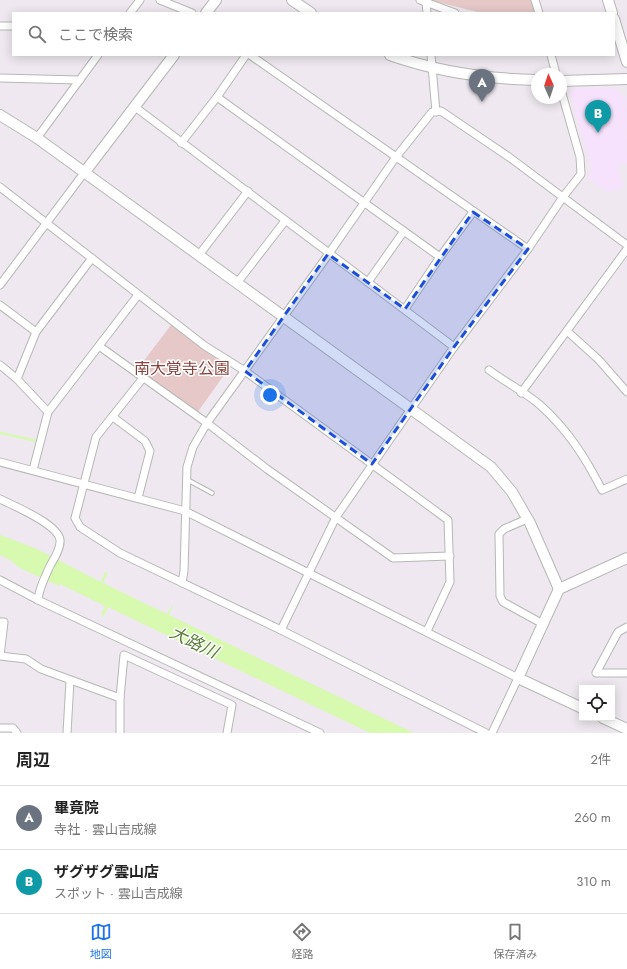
<!DOCTYPE html>
<html lang="ja">
<head>
<meta charset="utf-8">
<style>
  body { margin:0; font-family:Jost,"Noto Sans JP",sans-serif; background:#f2f2f2; color:#222 }
  .controls { position:absolute; right:12px; bottom:12px; display:grid; overflow:hidden; border-radius:0px; box-shadow:0 2px 10px #0003 }
  .controls button { width:36px; height:36px; display:grid; place-items:center; padding:0; border:0; border-bottom:1px solid #e0e0e0; background:#fff; color:#222; font:20px sans-serif }
  .compass { position:absolute; left:531px; top:68px; width:36px; height:36px; border-radius:50%; background:#fff; box-shadow:0 2px 10px #0003; rotate:357deg }
  .you { position:absolute; left:270px; top:395px; width:14px; height:14px; margin:-10px; border:3px solid #fff; border-radius:50%; background:#1a73e8; box-shadow:0 0 0 6px #1a73e833 }
  .badge { display:grid; place-items:center; width:26px; height:26px; border-radius:50%; background:#1a73e8; color:#fff; font-size:13px; font-weight:700 }
  .pin { position:absolute; translate:-50% -33px; filter:drop-shadow(0 1px 2px #0008) }
  .pin::after { content:''; position:absolute; top:21px; width:14px; height:12px; background:inherit; clip-path:polygon(0 0,100% 0,50% 100%) }
  .list { margin:0; padding:0; list-style:none }
  h2 { display:flex; justify-content:space-between; align-items:center; height:52px; margin:0; padding:0 16px; font-size:17px }
  h2 small { font-size:13px; font-weight:400; color:#767676 }
  .list li { display:grid; grid-template-columns:26px 1fr auto; gap:12px; align-items:center; box-sizing:border-box; height:64px; padding:0 16px; border-top:1px solid #e0e0e0 }
  .list b { display:block; font-size:15px; white-space:nowrap }
  .list p { margin:0; font-size:13px; white-space:nowrap; color:#767676 }
  .list em { font-size:13px; font-style:normal; color:#767676 }
  .icon { flex:none; width:22px; height:22px; fill:none; stroke:currentColor; stroke-width:2; stroke-linecap:round; stroke-linejoin:round }
  .map { position:relative; flex:none; width:627px; height:733px; overflow:hidden }
  .search { position:absolute; background:#fff; box-shadow:0 2px 10px #0003; left:12px; right:12px; top:12px; height:44px; display:flex; align-items:center; gap:10px; box-sizing:border-box; padding:0 14px; border-radius:0px; color:#767676; font-size:15px }
  .sheet { height:180px; background:#fff }
  nav { display:flex; justify-content:space-around; align-items:center; box-sizing:border-box; height:56px; border-top:1px solid #e0e0e0; background:#fff; font-size:11px; color:#767676 }
  nav a { display:grid; justify-items:center; gap:2px }
  nav .on { color:#1a73e8 }
  .map>svg:first-child { display:block }
</style>
</head>
<body>
<div class="map">
<svg width="627" height="733" viewBox="0 0 627 733">
  <rect width="100%" height="100%" fill="#efe8f0"/>
  <polygon fill="#f6e2fc" points="575,88 613,88 626,98 627,163 617,164 623,187 608,192 587,177 592,170 570,94"/>
  <g fill="#e5c8c7">
    <polygon points="429,0 531,0 535,12 482,13"/>
    <polygon points="171,325 229,368 197,413 137,370"/>
  </g>
  <polygon fill="#d7f9b0" points="0,535 37,549 101,582 105,572 108,573 103,583 167,614 172,605 173,606 169,615 414,733 370,733 108,607 104,616 101,615 105,606 60,584 59,586 20,568 10,560 0,555"/>
  <g fill="none" stroke-linecap="round" stroke-linejoin="round">
    <polyline stroke="#d7f9b0" stroke-width="2.5" points="0,433 37,441"/>
    <g stroke="#b5b9b3" stroke-width="5.5">
      <polyline id="lane" points="186,479 212,493"/>
    </g>
    <g stroke="#b5b9b3" stroke-width="9">
      <g id="street">
        <polyline points="160,0 192,13"/>
        <polyline points="420,0 455,13"/>
        <polyline points="535,0 539,13"/>
        <polyline points="426,2 427,13"/>
        <polyline points="130,13 140,0"/>
        <polyline points="0,26 13,26"/>
        <polyline points="250,55 528,249"/>
        <polyline points="431,55 436,112"/>
        <polyline points="551,55 556,74"/>
        <polyline points="0,78 80,80"/>
        <polyline points="217,97 440,257"/>
        <polyline points="135,107 454,347"/>
        <polyline points="37,138 98,55"/>
        <polyline points="181,143 217,97 246,55"/>
        <polyline points="0,187 205,346 245,371 448,520 450,582 427,631"/>
        <polyline points="199,255 248,191"/>
        <polyline points="368,282 404,231"/>
        <polyline points="237,283 285,221"/>
        <polyline points="0,285 84,173"/>
        <polyline points="0,305 36,332"/>
        <polyline points="405,309 440,257 473,212"/>
        <polyline points="567,331 599,360 627,392"/>
        <polyline points="99,346 207,423 267,469 393,558 450,556"/>
        <polyline points="0,365 17,379 48,412"/>
        <path d="M489,370c16,12 36,22 51,35 28,25 45,52 62,85l25,-11"/>
        <polyline points="143,378 96,437 75,518 80,527 120,553 281,630 486,733"/>
        <polyline points="17,379 36,332 92,258"/>
        <polyline points="521,393 627,249"/>
        <polyline points="113,417 145,441 150,451 138,498"/>
        <polyline points="0,462 185,511 518,678 492,733"/>
        <polyline points="33,470 48,412 138,295"/>
        <path d="M0,499c14,7 58,25 60,41 1,8 -6,19 -10,26 -5,11 -11,22 -12,34"/>
        <polyline points="527,519 504,529 499,534 500,596 503,602 543,624"/>
        <polyline points="0,580 38,600 320,733"/>
        <polyline points="182,583 184,571 187,467 193,447 207,423 323,262 396,157 432,112 441,111 509,157 627,245"/>
        <polyline points="0,622 4,622 0,656 26,659 41,669 120,698"/>
        <polyline points="627,627 618,632 596,673 627,673"/>
        <polyline points="281,630 336,517 454,347 528,249 563,197 581,174 580,157 561,90"/>
        <polyline points="0,728 13,728 17,733"/>
        <polyline points="67,733 70,681"/>
        <polyline points="120,733 120,698 124,655 232,705 227,733"/>
      </g>
    </g>
    <g stroke="#b5b9b2" stroke-width="12">
      <g id="secondary">
        <polyline points="292,0 311,13"/>
        <polyline points="608,0 612,13"/>
        <polyline points="206,13 216,0"/>
        <polyline points="614,19 627,62"/>
        <path d="M390,55c48,17 96,24 147,25"/>
        <polyline points="561,81 627,79"/>
        <polyline points="0,115 37,138 491,467 512,492 530,523 559,589"/>
        <polyline points="84,173 174,55"/>
        <polyline points="582,708 518,678 559,589 627,558"/>
        <polyline points="603,718 627,729"/>
      </g>
    </g>
    <use href="#lane" stroke="#fff" stroke-width="3.5"/>
    <use href="#street" stroke="#fff" stroke-width="7"/>
    <use href="#secondary" stroke="#fff" stroke-width="10"/>
  </g>
  <path fill="#1d4ed8" fill-opacity="0.2" stroke="#1d4ed8" stroke-width="3" stroke-dasharray="8 5" stroke-linejoin="round" d="M473,212l55,37 -74,98 -82,117 -127,-93 83,-117 77,55z"/>
  <g text-anchor="middle" stroke-width="3" stroke-linejoin="round" paint-order="stroke">
    <g font-size="16" fill="#88433e" stroke="#fff">
      <text x="182" y="374">南大覚寺公園</text>
    </g>
    <g font-size="17" font-style="italic" fill="#5b803b" stroke="#fff">
      <text transform="translate(194 642) rotate(26)" y="6">大路川</text>
    </g>
  </g>
</svg>
<div class="controls">
<button><svg class="icon" aria-label="locate" viewBox="0 0 24 24"><circle cx="12" cy="12" r="6"/><path d="M12 2v4M12 18v4M2 12h4M18 12h4"/></svg></button>
</div>
<svg class="compass" viewBox="-18 -18 36 36"><path d="M0-13l5 13h-10z" fill="#e53935"/><path d="M0 13l5-13h-10z" fill="#767676"/></svg>
<div class="you"></div>
<div class="pin badge" style="left:482px;top:102px;background:#6b7280">A</div>
<div class="pin badge" style="left:598px;top:133px;background:#0f9aa8">B</div>
<div class="search"><svg class="icon" aria-label="search" viewBox="0 0 24 24"><circle cx="10" cy="10" r="6"/><path d="M15 15l6 6"/></svg>ここで検索</div>
</div>
<section class="sheet">
<h2>周辺<small>2件</small></h2>
<ul class="list">
<li><span class="badge" style="background:#6b7280">A</span><div><b>畢竟院</b><p>寺社 · 雲山吉成線</p></div><em>260 m</em></li>
<li><span class="badge" style="background:#0f9aa8">B</span><div><b>ザグザグ雲山店</b><p>スポット · 雲山吉成線</p></div><em>310 m</em></li>
</ul>
</section>
<nav>
<a class="on"><svg class="icon" aria-label="map" viewBox="0 0 24 24"><path d="M3 6l6-2 6 2 6-2v14l-6 2-6-2-6 2zM9 4v14M15 6v14"/></svg>地図</a>
<a><svg class="icon" aria-label="directions" viewBox="0 0 24 24"><path d="M12 3l9 9-9 9-9-9zM9 14v-3h6M13 9l2 2-2 2"/></svg>経路</a>
<a><svg class="icon" aria-label="saved" viewBox="0 0 24 24"><path d="M7 4h10v16l-5-4-5 4z"/></svg>保存済み</a>
</nav>
</body>
</html>
